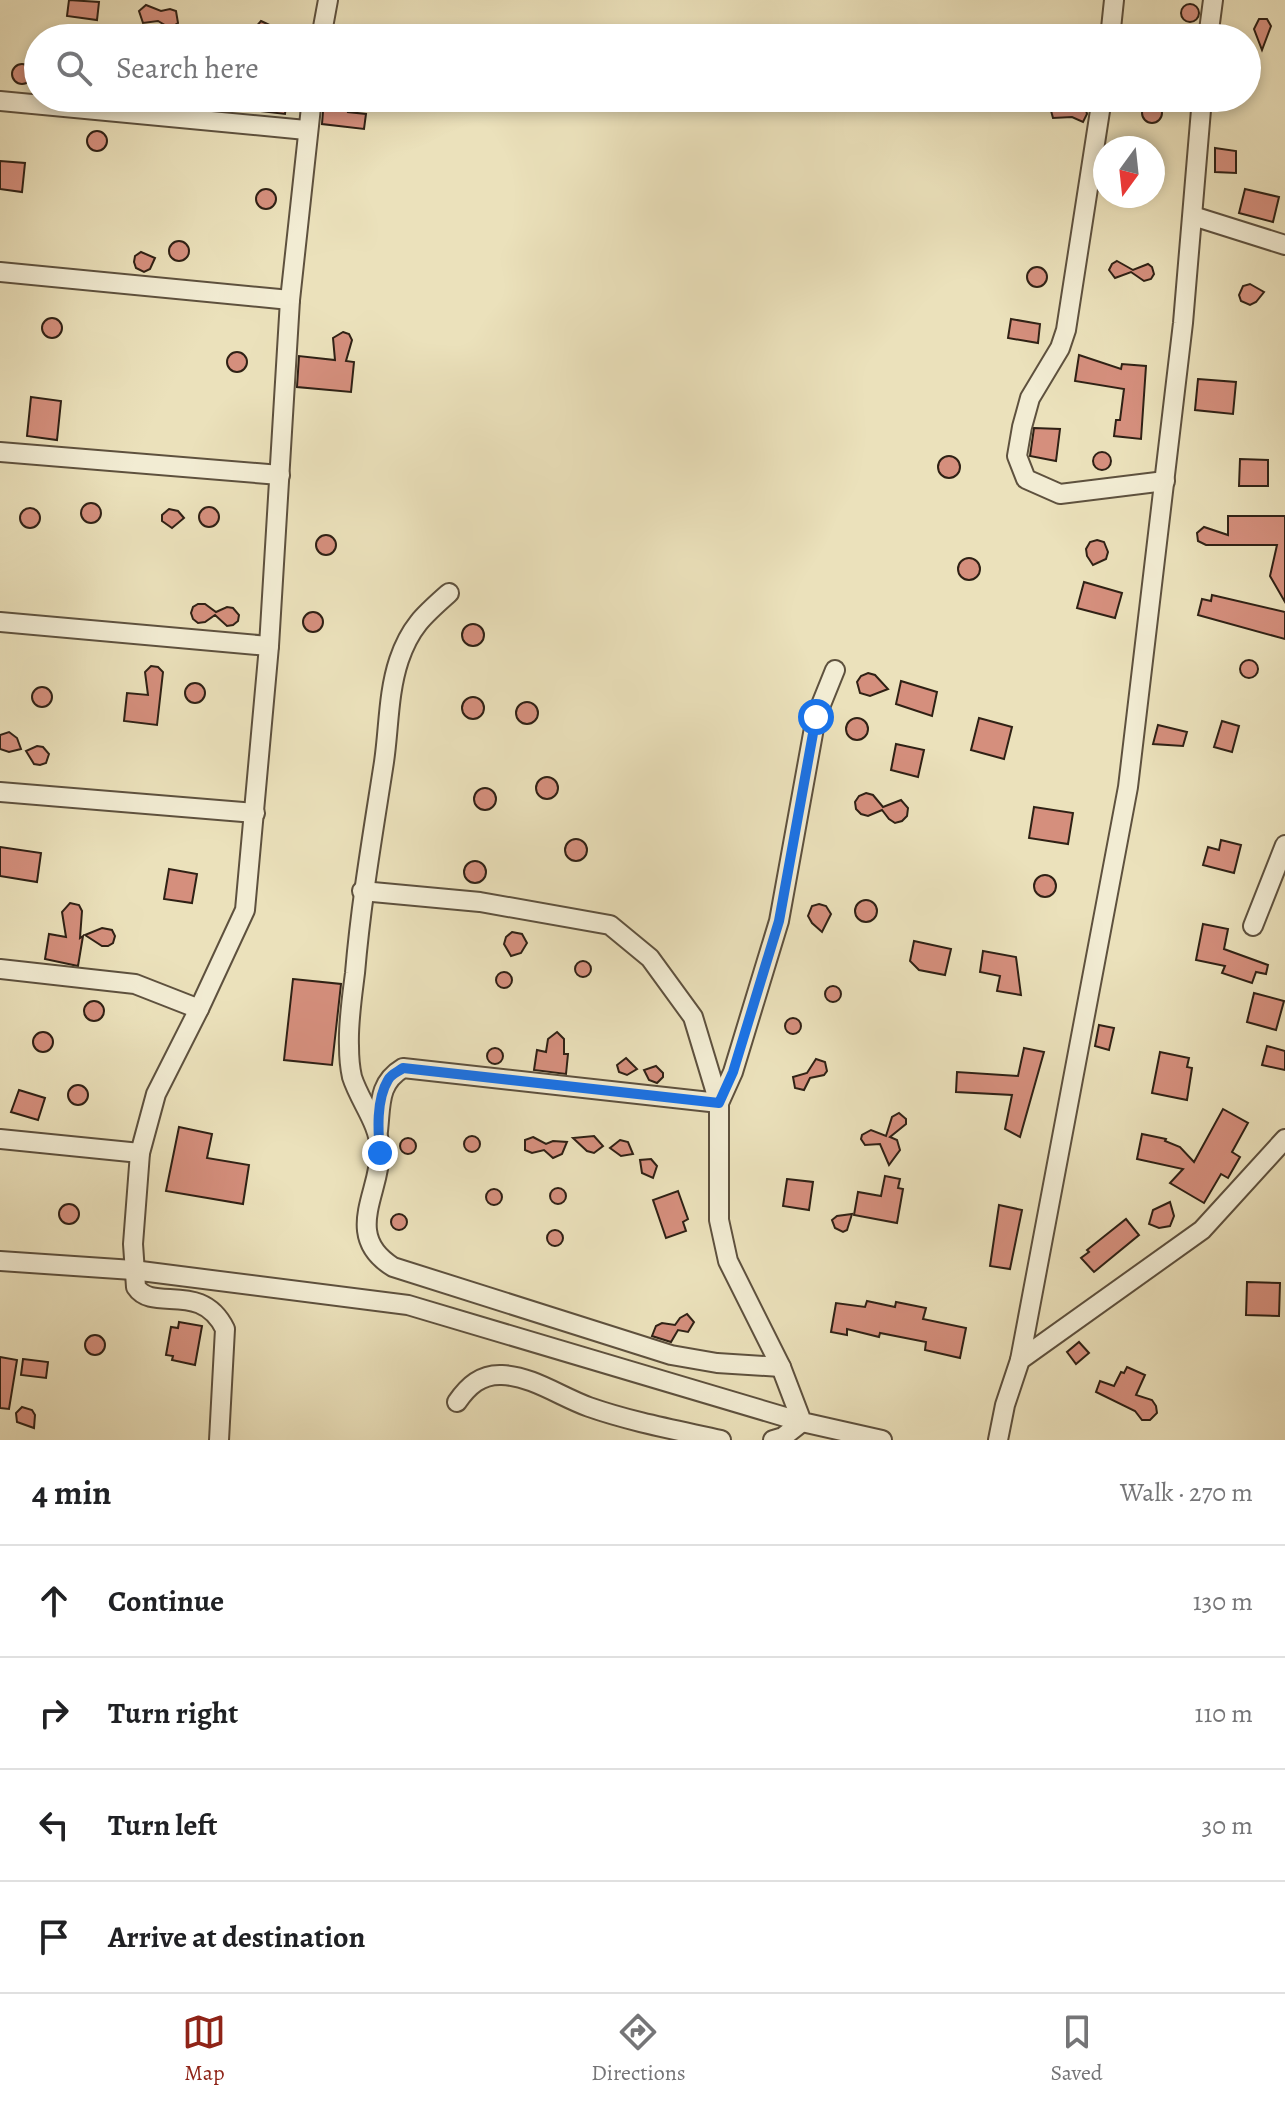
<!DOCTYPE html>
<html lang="en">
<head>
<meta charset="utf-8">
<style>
  body { margin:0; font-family:Alegreya,serif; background:#f6f6f6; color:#202124 }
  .compass { position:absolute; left:1093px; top:136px; width:72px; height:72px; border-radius:50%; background:#fff; box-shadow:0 4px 12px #0003; rotate:195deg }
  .stop { position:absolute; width:24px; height:24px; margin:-18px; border:6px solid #1a73e8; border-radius:50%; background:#fff }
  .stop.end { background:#1a73e8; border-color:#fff; box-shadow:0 2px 8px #0008 }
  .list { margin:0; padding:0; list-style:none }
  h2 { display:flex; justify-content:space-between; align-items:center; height:104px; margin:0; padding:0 32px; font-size:34px }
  h2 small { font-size:26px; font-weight:400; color:#757577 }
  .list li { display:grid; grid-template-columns:52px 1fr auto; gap:24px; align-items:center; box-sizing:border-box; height:112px; padding:0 32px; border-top:2px solid #e0e0e0 }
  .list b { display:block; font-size:30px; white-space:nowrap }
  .list em { font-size:26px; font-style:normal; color:#757577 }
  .icon { flex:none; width:44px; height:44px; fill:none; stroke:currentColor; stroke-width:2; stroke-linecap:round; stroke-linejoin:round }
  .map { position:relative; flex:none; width:1285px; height:1440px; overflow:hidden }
  .search { position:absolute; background:#fff; box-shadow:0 4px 12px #0003; left:24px; right:24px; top:24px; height:88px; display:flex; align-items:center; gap:20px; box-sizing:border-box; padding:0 28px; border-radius:44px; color:#757577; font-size:30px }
  .sheet { height:552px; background:#fff }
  nav { display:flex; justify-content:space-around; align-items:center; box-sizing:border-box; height:112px; border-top:2px solid #e0e0e0; background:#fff; font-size:22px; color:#757577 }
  nav a { display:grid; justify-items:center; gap:4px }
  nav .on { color:#8f2418 }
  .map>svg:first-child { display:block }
</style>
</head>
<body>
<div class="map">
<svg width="1285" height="1440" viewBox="0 0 1285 1440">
  <rect width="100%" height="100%" fill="#ebe1bb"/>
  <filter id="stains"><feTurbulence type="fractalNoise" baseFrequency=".0025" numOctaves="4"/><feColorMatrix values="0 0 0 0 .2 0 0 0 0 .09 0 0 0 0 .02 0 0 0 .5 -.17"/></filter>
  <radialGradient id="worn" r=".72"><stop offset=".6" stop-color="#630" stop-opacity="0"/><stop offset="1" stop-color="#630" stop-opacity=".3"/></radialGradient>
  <g fill="#d58f7d" stroke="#2f2115" stroke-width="2">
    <polygon points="69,0 99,2 97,20 67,16"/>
    <circle cx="1190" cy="13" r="9"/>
    <polygon points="146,5 161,11 170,9 176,11 178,23 170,28 158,21 143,23 139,11"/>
    <polygon points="1259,19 1267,19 1271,26 1262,50 1254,29"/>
    <polygon points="261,21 297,38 246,38"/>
    <circle cx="22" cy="74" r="10"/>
    <polygon points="237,98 287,98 285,114 236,108"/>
    <polygon points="324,99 349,102 348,112 366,114 364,129 322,124"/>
    <polygon points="1059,102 1072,109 1085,106 1087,114 1083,122 1072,117 1053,118 1050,107"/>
    <circle cx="1152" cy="113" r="10"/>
    <circle cx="97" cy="141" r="10"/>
    <polygon points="1215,148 1236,151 1236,173 1215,172"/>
    <polygon points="0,161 25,163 22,192 0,189"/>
    <polygon points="1245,189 1279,197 1273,222 1239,213"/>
    <circle cx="266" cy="199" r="10"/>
    <circle cx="179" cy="251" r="10"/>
    <polygon points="141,252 155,258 150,269 144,272 136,268 134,262 135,256"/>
    <polygon points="1117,261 1133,270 1148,264 1152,267 1154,274 1151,279 1144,281 1131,272 1115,278 1109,270 1112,264"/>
    <circle cx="1037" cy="277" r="10"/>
    <polygon points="1250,284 1264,292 1256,302 1250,305 1241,301 1239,295 1243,286"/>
    <circle cx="52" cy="328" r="10"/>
    <polygon points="1011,319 1040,324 1038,343 1008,338"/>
    <polygon points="343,332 349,334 352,340 346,361 354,362 351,392 297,387 299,356 335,360 333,338"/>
    <circle cx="237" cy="362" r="10"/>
    <polygon points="1079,355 1121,369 1122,364 1146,366 1141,439 1114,436 1116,420 1120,420 1124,389 1075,381"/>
    <polygon points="1198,379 1236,382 1233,414 1195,410"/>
    <polygon points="31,397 61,401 57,440 27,436"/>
    <polygon points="1034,428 1060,429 1056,461 1030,456"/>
    <circle cx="1102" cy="461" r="9"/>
    <circle cx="949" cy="467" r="11"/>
    <polygon points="1240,459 1268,460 1268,486 1239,486"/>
    <circle cx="91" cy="513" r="10"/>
    <circle cx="209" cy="517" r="10"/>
    <circle cx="30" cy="518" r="10"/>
    <polygon points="169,509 178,511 184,518 172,528 162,521 162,515"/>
    <polygon points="1228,516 1285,516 1285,602 1270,576 1277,545 1206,545 1198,541 1197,533 1204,527 1228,535"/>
    <circle cx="326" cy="545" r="10"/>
    <polygon points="1097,540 1104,542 1108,552 1106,559 1093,565 1087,556 1086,549 1090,542"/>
    <circle cx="969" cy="569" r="11"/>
    <polygon points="1084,582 1122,593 1115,618 1077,608"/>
    <polygon points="1212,595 1285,612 1285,639 1198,615 1202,599 1211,601"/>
    <polygon points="198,604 205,604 216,612 227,607 233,608 239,615 238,621 233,625 227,626 215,615 205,622 198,623 193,619 191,613 193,607"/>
    <circle cx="313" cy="622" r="10"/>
    <circle cx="473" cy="635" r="11"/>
    <circle cx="1249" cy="669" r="9"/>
    <polygon points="151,666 158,667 163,672 157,725 124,721 127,693 148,695 145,672"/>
    <polygon points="868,673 875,675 888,689 870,696 860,693 857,682 861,676"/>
    <polygon points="901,681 937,692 932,716 896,704"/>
    <circle cx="195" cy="693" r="10"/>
    <circle cx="42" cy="697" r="10"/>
    <circle cx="473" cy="708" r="11"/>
    <circle cx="527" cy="713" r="11"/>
    <circle cx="857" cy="729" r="11"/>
    <polygon points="979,718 1012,727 1004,759 971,750"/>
    <polygon points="1222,721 1239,726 1232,752 1214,747"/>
    <polygon points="1158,725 1187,732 1183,746 1153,744"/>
    <polygon points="9,732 17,738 21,749 9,752 0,749 0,735"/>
    <polygon points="896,744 924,750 918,777 891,770"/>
    <polygon points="37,746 43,747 49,754 46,763 40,765 34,764 26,751"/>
    <circle cx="547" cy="788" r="11"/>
    <circle cx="485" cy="799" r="11"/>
    <polygon points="866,793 873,795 883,807 901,800 908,808 907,816 902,821 895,823 889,819 882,810 868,816 861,814 856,809 855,802 859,796"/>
    <polygon points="1034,807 1073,813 1068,844 1029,838"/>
    <circle cx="576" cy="850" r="11"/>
    <polygon points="1221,840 1241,845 1234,873 1203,865 1208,847 1219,850"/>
    <polygon points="0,847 41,853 37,882 0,876"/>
    <circle cx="475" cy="872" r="11"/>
    <polygon points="169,869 197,874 192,903 164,899"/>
    <circle cx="1045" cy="886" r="11"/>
    <circle cx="866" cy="911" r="11"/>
    <polygon points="70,903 79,905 82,911 80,938 83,936 78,966 45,959 49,934 66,937 62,912"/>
    <polygon points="819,904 826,906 831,914 822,932 812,923 808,916 812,906"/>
    <polygon points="1203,924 1228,929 1224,949 1268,965 1266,974 1256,972 1252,983 1222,973 1225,966 1196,960"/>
    <polygon points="102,928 112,930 115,936 113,943 108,946 102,946 85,935"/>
    <polygon points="512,932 522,934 527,943 521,953 511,956 504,944 506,937"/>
    <polygon points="914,941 951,949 945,975 919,970 910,961"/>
    <polygon points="983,951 1016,957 1021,995 997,991 1000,976 980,972"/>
    <circle cx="583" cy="969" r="8"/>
    <circle cx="504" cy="980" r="8"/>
    <polygon points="293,979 341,984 332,1065 284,1060"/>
    <circle cx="833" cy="994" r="8"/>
    <polygon points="1254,993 1284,1001 1276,1030 1247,1022"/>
    <circle cx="94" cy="1011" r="10"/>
    <circle cx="793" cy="1026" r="8"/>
    <polygon points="1099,1025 1114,1028 1109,1050 1095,1046"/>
    <polygon points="557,1032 564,1039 564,1054 568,1054 566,1074 534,1070 537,1050 546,1052 548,1039"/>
    <circle cx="43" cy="1042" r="10"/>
    <polygon points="1267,1046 1285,1051 1285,1070 1262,1065"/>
    <circle cx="495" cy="1056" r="8"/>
    <polygon points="1024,1048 1044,1052 1020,1137 1005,1129 1012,1095 956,1092 957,1072 1018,1076"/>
    <polygon points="1160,1052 1189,1058 1187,1067 1192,1068 1187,1100 1152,1093"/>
    <polygon points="626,1058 637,1069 627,1075 619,1072 617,1065"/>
    <polygon points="816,1059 825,1062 827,1071 824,1075 810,1078 804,1090 795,1088 793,1077 807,1073"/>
    <polygon points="656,1066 663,1073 663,1077 657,1083 649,1080 644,1070"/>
    <circle cx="78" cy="1095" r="10"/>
    <polygon points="19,1090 45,1098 38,1120 11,1112"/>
    <polygon points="1223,1109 1248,1123 1232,1152 1240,1157 1228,1178 1221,1174 1204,1203 1170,1183 1183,1169 1137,1159 1142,1134 1166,1139 1165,1141 1180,1147 1194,1162"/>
    <polygon points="899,1113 906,1119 906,1124 890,1137 897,1140 900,1150 889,1165 880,1144 865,1145 861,1139 862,1135 871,1130 886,1136 892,1117"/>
    <polygon points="179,1127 212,1134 207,1158 249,1165 243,1204 166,1191"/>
    <circle cx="472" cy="1144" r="8"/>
    <polygon points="594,1136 603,1146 594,1153 587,1151 573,1138"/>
    <polygon points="533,1137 546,1144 553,1141 567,1142 562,1154 553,1158 544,1150 532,1153 525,1150 525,1140"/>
    <circle cx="408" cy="1146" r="8"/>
    <polygon points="620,1140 628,1142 633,1154 621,1156 610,1148"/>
    <polygon points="651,1159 657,1166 653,1178 642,1173 640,1160"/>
    <polygon points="885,1176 900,1179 898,1188 903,1189 897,1223 854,1215 858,1192 881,1196"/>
    <polygon points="787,1179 813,1182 809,1210 783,1206"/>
    <circle cx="558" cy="1196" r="8"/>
    <circle cx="494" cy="1197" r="8"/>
    <polygon points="678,1191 688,1219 683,1222 686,1231 666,1238 653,1200"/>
    <polygon points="1170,1202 1174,1216 1170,1226 1159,1228 1149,1224 1153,1210"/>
    <circle cx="69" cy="1214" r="10"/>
    <polygon points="999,1205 1022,1210 1010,1269 990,1266"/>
    <circle cx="399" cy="1222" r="8"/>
    <polygon points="852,1214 847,1230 843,1232 835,1228 832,1220 837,1216"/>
    <polygon points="1126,1219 1139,1235 1094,1272 1081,1258 1089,1252 1087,1250"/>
    <circle cx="555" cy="1238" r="8"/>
    <polygon points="1247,1282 1280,1283 1279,1316 1246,1315"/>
    <polygon points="867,1301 895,1307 896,1302 926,1308 923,1319 966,1328 960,1358 925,1350 926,1342 880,1333 879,1337 847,1329 847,1335 831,1332 836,1303 865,1307"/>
    <polygon points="687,1314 694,1322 688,1332 678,1330 671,1342 652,1336 656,1326 662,1323 675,1325 680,1318"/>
    <polygon points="179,1322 202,1326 195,1365 172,1360 173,1356 166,1355 171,1327 178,1328"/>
    <circle cx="95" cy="1345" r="10"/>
    <polygon points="1079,1342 1089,1353 1076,1364 1067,1352"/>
    <polygon points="0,1357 17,1360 9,1409 0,1408"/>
    <polygon points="23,1359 48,1362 46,1378 21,1375"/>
    <polygon points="1127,1367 1145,1375 1136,1395 1152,1400 1156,1406 1157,1413 1150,1420 1142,1420 1135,1411 1096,1392 1100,1381 1114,1386 1121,1372 1124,1373"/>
    <polygon points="22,1407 32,1410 35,1415 34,1428 17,1422 16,1413"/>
  </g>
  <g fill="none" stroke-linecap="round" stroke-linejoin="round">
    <g stroke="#5e513e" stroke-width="22">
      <g id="street">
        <polyline points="321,38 328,0"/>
        <polyline points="1110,38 1114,0"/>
        <polyline points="1208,38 1213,0"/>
        <polyline points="1102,98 1066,330 1060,348 1030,398 1022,427 1017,456 1026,479 1060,494 1165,481"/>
        <polyline points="0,101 306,130"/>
        <polyline points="1193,216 1285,245"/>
        <polyline points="0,272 290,300"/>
        <polyline points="0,452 280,475"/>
        <path d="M449,593c-25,22 -39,34 -50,67 -11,33 -10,68 -15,102 -11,71 -23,140 -29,211 -3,24 -7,50 -6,73 0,10 1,22 3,31 8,25 27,46 28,73 1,42 -38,85 13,117l278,88 46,8 64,4"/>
        <polyline points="0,622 269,646"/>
        <polyline points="835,670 816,717 779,921 733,1072 719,1103 719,1220 728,1261 781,1367 802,1422 882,1440"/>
        <polyline points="0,792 255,813"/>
        <path d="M362,891l118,11 130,23 40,33 43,59 26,86 -316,-35c-25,15 -22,36 -25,63"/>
        <polyline points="1253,926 1285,845"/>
        <polyline points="0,969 135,984 199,1009"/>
        <polyline points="0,1139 140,1153"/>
        <polyline points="0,1261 133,1270 408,1305 802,1422"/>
        <polyline points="1020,1360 1128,787 1183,323 1202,98"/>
        <path d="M457,1402c11,-16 24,-28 45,-27 30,1 59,22 87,32 43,15 87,23 132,33"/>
        <path d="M219,1440l6,-111c-24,-49 -72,-16 -89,-42l-3,-43 7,-91 16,-59 43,-85 46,-99 24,-264 21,-346 22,-202"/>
        <polyline points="773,1440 783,1437 802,1422"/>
        <polyline points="998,1440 1005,1405 1020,1360 1202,1230 1285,1139"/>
      </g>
    </g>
    <use href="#street" stroke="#f2ecd3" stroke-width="18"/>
  </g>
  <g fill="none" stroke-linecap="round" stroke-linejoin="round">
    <path stroke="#1a73e8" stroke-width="10" d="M380,1153c-2,-22 -4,-53 8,-73 3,-6 10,-8 15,-12l316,35 14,-31 46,-151 37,-204"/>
  </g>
  <rect width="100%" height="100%" filter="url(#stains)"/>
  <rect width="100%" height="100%" fill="url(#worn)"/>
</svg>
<svg class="compass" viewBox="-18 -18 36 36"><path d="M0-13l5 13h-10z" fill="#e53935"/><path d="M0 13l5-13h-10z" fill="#757577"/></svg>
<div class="stop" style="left:816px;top:717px"></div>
<div class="stop end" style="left:380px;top:1153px"></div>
<div class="search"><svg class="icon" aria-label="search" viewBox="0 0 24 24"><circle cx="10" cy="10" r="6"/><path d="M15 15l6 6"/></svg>Search here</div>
</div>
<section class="sheet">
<h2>4 min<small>Walk · 270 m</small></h2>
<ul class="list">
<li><svg class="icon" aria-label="ahead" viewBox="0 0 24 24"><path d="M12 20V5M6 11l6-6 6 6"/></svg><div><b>Continue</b></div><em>130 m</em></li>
<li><svg class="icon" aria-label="right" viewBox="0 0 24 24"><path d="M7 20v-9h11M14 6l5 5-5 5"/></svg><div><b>Turn right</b></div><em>110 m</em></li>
<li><svg class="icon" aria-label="left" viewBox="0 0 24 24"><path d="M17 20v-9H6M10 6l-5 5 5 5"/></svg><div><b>Turn left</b></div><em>30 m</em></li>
<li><svg class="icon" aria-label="arrive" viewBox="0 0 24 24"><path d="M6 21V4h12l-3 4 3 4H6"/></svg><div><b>Arrive at destination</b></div></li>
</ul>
</section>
<nav>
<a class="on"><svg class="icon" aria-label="map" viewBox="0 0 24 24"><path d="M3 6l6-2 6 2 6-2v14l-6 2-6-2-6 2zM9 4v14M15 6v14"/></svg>Map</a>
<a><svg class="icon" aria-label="directions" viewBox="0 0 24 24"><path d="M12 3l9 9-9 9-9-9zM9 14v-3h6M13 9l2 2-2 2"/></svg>Directions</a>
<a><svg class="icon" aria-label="saved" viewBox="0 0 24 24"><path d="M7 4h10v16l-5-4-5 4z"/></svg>Saved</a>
</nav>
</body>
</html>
